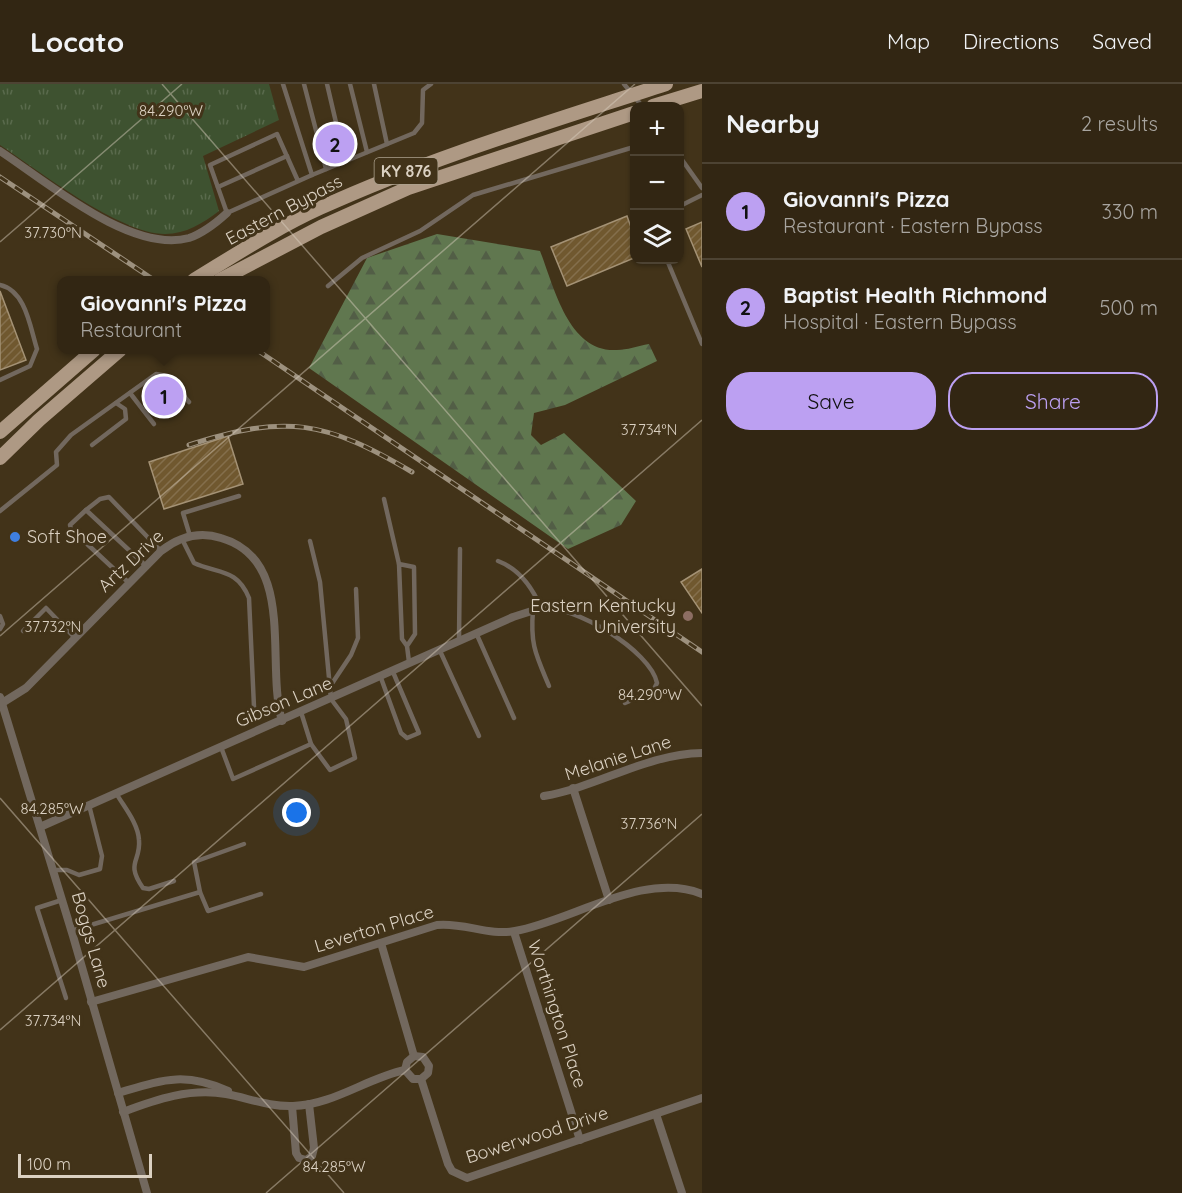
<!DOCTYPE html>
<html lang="en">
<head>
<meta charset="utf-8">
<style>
  body { margin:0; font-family:Quicksand,sans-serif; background:#3a2e1c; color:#f1f3f6 }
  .controls { position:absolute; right:18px; top:18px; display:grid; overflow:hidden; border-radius:12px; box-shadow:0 2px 4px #0004 }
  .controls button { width:54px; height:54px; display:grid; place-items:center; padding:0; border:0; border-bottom:2px solid #4d4333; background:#322613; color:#f1f3f6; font:30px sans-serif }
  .scale { position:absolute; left:18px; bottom:15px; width:134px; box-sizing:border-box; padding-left:6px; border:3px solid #dbd1c2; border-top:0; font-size:16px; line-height:21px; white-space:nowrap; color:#dbd1c2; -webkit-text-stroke:4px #423319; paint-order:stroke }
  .you { position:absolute; left:297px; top:729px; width:21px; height:21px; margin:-15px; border:4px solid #fff; border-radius:50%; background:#1a73e8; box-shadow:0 0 0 9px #1a73e833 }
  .badge { display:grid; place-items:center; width:39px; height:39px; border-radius:50%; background:#bca0f2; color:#111; font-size:20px; font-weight:700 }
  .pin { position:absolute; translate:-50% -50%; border:3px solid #fff; box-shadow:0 2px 6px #0006 }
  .popup { position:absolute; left:57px; top:192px; width:213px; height:78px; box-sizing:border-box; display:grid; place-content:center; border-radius:12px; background:#322613; filter:drop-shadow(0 2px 4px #0005); font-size:20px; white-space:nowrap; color:#a8a5a0 }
  .popup b { font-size:22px; color:#f1f3f6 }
  .popup::after { content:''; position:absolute; left:50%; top:100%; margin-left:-12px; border:12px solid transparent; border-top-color:#322613 }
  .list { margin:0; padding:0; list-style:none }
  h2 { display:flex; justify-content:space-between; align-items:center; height:78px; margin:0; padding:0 24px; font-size:26px }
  h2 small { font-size:20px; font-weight:400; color:#a8a5a0 }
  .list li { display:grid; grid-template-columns:39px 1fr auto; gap:18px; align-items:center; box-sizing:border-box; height:96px; padding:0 24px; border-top:2px solid #4d4333 }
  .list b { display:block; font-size:22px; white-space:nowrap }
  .list p { margin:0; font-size:20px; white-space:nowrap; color:#a8a5a0 }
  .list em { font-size:20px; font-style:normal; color:#a8a5a0 }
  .actions { display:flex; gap:12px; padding:18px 24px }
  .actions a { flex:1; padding:14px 0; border:2px solid #bca0f2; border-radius:24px; text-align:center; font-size:21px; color:#bca0f2 }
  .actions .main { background:#bca0f2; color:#111 }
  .icon { flex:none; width:33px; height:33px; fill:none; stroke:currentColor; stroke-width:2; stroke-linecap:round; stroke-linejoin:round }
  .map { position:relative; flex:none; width:702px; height:1109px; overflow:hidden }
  header { display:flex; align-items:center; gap:36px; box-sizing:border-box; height:84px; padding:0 30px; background:#322613; border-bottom:2px solid #4d4333 }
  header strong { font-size:28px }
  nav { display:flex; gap:33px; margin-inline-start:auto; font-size:21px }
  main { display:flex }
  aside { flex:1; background:#322613 }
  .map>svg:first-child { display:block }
</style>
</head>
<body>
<header>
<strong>Locato</strong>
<nav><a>Map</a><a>Directions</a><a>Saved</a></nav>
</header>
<main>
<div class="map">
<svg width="702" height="1109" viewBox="0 0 702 1109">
  <defs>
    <pattern id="grass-tufts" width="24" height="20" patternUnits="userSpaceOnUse" patternTransform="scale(1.5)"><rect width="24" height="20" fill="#3e5230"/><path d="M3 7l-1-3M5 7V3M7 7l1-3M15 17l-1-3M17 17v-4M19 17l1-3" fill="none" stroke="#596a4c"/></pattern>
    <pattern id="forest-firs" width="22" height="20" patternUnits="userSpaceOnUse" patternTransform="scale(1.5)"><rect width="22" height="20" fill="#60774f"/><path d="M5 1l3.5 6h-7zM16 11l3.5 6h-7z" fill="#525e46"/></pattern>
    <pattern id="building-hatch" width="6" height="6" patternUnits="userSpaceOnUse" patternTransform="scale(1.5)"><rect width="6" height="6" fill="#70582f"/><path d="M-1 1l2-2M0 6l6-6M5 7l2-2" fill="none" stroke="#846f4c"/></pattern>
  </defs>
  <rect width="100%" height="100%" fill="#423319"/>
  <path fill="url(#grass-tufts)" d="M0,0h269l10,36 -76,36 16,55c-16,12 -33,23 -54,23 -45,0 -127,-64 -165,-89z"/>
  <path fill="url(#forest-firs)" d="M437,150l103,17c14,35 28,102 77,99 10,0 21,-4 32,-6l8,17 -92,44 -31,8 -3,22 10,10 23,-12 72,68 -15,24 -53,24 -259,-181 58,-110z"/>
  <g fill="url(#building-hatch)" stroke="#a49275" stroke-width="1.5">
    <polygon points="627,132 634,152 634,174 567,202 551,163"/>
    <polygon points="702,138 702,183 686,145"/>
    <polygon points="0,207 26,276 0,286"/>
    <polygon points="228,352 243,400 164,425 149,378"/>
    <polygon points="702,485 702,529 681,498"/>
  </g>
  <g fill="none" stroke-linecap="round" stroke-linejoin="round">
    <g stroke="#72685e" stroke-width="4.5">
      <polyline points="283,0 312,91 414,49 422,39 423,6 431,0"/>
      <polyline points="304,0 326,85"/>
      <polyline points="327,0 345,77"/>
      <polyline points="350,0 367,68"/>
      <polyline points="374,0 387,60"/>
      <polyline points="624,0 642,22"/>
      <polyline points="680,73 702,104"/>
      <polyline points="298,97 277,50 210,81 227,129 312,91"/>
      <polyline points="218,103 287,72"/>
      <polyline points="680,122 702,111"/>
      <polyline points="667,176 702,260"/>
      <path d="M0,201c26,6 30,42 37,64l-7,17 -30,14"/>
      <polyline points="328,202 362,174 420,147 473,111 634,63"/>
      <polyline points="130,309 154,340"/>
      <polyline points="92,361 126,335 125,325 116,319"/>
      <polyline points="384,415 399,480"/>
      <polyline points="86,426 70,441 71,445 129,499"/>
      <polyline points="0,427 57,381 56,368 71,351 156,290 167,292 189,318"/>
      <polyline points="190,452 183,429 239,412"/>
      <path d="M182,455l12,24c24,11 43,5 55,35l5,109"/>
      <polyline points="310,457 320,498 331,615 346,635 355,674 330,686 311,660"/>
      <path d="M498,477c21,8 35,28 43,47 32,-4 110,43 116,75l-4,8 -28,12"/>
      <polyline points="146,482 86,426 100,415 109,413 161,467"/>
      <path d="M533,526c-3,35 3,45 16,76"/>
      <polyline points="0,532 3,540 0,545"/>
      <polyline points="23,547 46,524 75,554"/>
      <polyline points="477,551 514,634"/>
      <polyline points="459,556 460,465"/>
      <polyline points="407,562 415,550 414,483 399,480 402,555 407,562 409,578"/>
      <polyline points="440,567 479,652"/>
      <polyline points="381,594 401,649 407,654 419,649 393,588"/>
      <polyline points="329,604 351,571 358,554 356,505"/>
      <polyline points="221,663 233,695 311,660 301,628"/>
      <path d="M116,709c8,14 22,30 23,47 2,22 -14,22 4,48l6,1 25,-8"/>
      <polyline points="53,786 67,786 79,791 100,785 102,772 89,721"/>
      <polyline points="200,808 194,778 244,760"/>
      <polyline points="62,816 37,824 66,914"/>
      <polyline points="71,847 200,808 208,827 261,810"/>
    </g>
    <g stroke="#72685e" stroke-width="8">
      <path d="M0,67c46,30 131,103 189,87 15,-5 27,-15 38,-25"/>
      <polyline points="0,613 73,852 147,1109"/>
      <path d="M2,619l24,-15 135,-137c18,-14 38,-20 60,-13 76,22 44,124 61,183"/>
      <polyline points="573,704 609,816"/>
      <path d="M544,712c54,-9 102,-42 158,-43"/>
      <polyline points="40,743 513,533 541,524"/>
      <polyline points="514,848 580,1056"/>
      <polyline points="381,859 414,972"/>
      <path d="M91,918l157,-45 56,10 133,-42c26,-3 52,11 78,6 57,-10 129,-61 187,-37"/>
      <polyline points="414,972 423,973 429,982 428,989 421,995"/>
      <polyline points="414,972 407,978 405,986 413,995 421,995"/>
      <polyline points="421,995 448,1080 452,1087 467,1094 702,1014"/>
      <path d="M118,1009c44,-13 66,-22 110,-2"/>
      <polyline points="292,1022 296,1069 299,1074 306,1076 312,1072 314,1064 309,1020"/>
      <path d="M123,1028c34,-13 67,-24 103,-18 22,4 44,13 67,12 40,-1 74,-28 112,-36"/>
      <polyline points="656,1030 682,1109"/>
    </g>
    <g stroke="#ae9984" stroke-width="14">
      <polyline points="653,22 702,7"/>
      <path d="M194,196c41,-25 82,-52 126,-72 112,-51 230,-86 346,-124"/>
      <polyline points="220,196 321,143 408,104 634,29"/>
      <polyline points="0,348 94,266"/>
      <polyline points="0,374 39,336 120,266"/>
    </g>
    <g stroke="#9d917e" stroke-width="5">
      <g id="rail">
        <polyline points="0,93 154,196"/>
        <polyline points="257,266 702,568"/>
        <path d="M189,361c97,-31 135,-25 223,27"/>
      </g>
    </g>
    <use href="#rail" stroke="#423319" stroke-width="3" stroke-dasharray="9" stroke-linecap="butt"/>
  </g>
  <path fill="none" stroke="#dbd1c2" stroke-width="1.5" stroke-opacity="0.45" d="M162,0l540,622M0,158l182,-158M0,552l635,-552M0,714l344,395M0,946l702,-610M266,1109l436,-379"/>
  <circle fill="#3f7fe0" stroke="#423319" stroke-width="2" cx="15" cy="453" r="6"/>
  <circle fill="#8d6e63" stroke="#423319" stroke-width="2" cx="688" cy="532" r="6"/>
  <g text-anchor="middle" stroke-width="6" stroke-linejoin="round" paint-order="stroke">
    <rect fill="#423319" stroke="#ada28f" stroke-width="1.5" x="374.5" y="74" width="63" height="26" rx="4.5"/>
    <g font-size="16" font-weight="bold" fill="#dbd1c2">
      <text x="406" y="93">KY 876</text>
    </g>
    <g font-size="18" fill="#dbd1c2" stroke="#423319">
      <text transform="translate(284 126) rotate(-28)" y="6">Eastern Bypass</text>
      <text transform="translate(131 477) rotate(-43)" y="6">Artz Drive</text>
      <text transform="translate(284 618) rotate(-23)" y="6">Gibson Lane</text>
      <text transform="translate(618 674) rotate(-18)" y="6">Melanie Lane</text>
      <text transform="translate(374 845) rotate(-17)" y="6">Leverton Place</text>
      <text transform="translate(91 856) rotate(74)" y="6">Boggs Lane</text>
      <text transform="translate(557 930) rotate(72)" y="6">Worthington Place</text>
      <text transform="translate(537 1051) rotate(-18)" y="6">Bowerwood Drive</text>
    </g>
    <g font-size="18" fill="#dbd1c2" stroke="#423319" text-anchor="start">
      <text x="27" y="459">Soft Shoe</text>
      <text x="676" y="528" text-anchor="end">Eastern Kentucky<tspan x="676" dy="21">University</tspan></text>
    </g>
  </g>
  <g font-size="15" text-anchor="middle" fill="#dbd1c2" stroke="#423319" stroke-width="6" stroke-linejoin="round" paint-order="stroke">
    <text x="171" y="32">84.290°W</text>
    <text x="53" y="154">37.730°N</text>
    <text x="649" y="351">37.734°N</text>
    <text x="53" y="548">37.732°N</text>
    <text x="650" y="616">84.290°W</text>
    <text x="52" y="730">84.285°W</text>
    <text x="649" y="745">37.736°N</text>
    <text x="53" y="942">37.734°N</text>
    <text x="334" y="1088">84.285°W</text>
  </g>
</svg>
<div class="controls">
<button>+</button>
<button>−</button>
<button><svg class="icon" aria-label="layers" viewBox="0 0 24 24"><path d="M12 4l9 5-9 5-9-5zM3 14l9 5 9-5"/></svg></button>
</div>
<div class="scale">100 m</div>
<div class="you"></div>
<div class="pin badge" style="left:164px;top:312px">1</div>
<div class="popup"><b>Giovanni's Pizza</b>Restaurant</div>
<div class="pin badge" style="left:335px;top:60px">2</div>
</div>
<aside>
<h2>Nearby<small>2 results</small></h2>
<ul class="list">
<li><span class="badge">1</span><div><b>Giovanni's Pizza</b><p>Restaurant · Eastern Bypass</p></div><em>330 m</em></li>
<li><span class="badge">2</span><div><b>Baptist Health Richmond</b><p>Hospital · Eastern Bypass</p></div><em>500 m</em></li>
</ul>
<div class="actions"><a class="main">Save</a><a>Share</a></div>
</aside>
</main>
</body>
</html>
